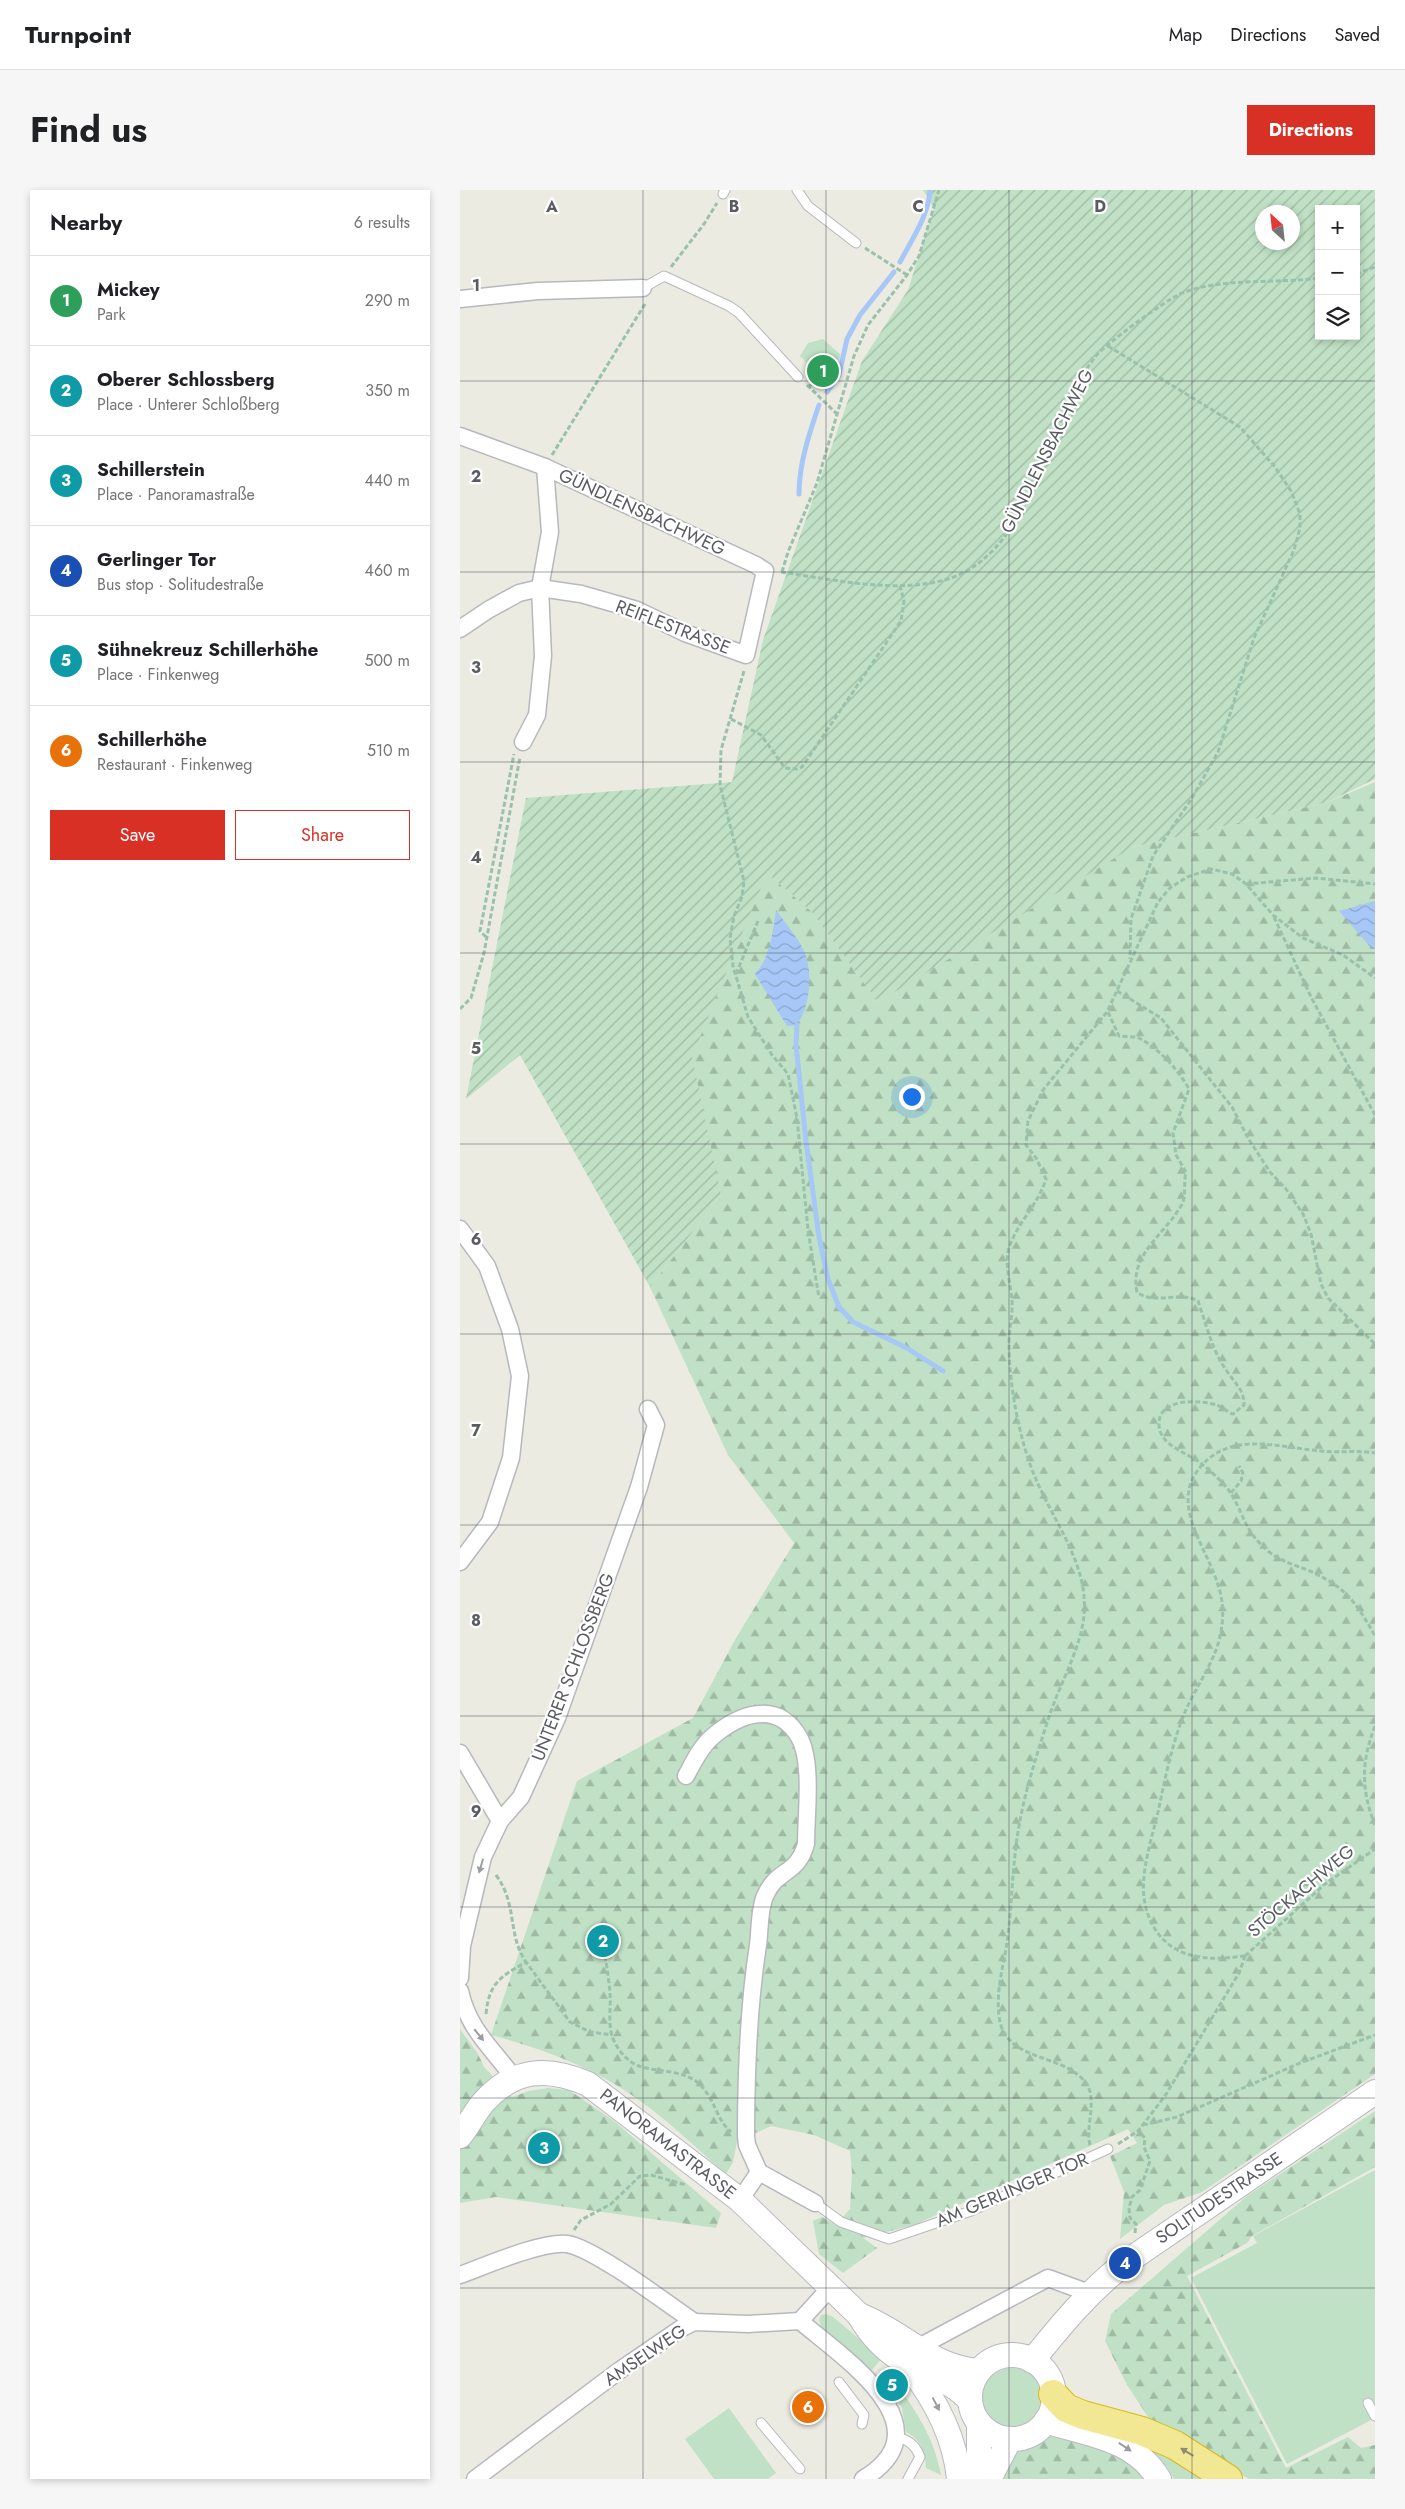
<!DOCTYPE html>
<html lang="en">
<head>
<meta charset="utf-8">
<style>
  body { margin:0; font-family:Jost,sans-serif; background:#f6f6f6; color:#202124 }
  .controls { position:absolute; right:15px; top:15px; display:grid; overflow:hidden; border-radius:0px; box-shadow:0 2px 8px #0003 }
  .controls button { width:45px; height:45px; display:grid; place-items:center; padding:0; border:0; border-bottom:1px solid #e0e0e0; background:#fff; color:#202124; font:25px sans-serif }
  .compass { position:absolute; left:795px; top:15px; width:45px; height:45px; border-radius:50%; background:#fff; box-shadow:0 2px 8px #0003; rotate:333deg }
  .you { position:absolute; left:451px; top:906px; width:18px; height:18px; margin:-12px; border:4px solid #fff; border-radius:50%; background:#1a73e8; box-shadow:0 0 0 8px #1a73e833 }
  .badge { display:grid; place-items:center; width:32px; height:32px; border-radius:50%; background:#d93025; color:#fff; font-size:16px; font-weight:700 }
  .pin { position:absolute; translate:-50% -50%; border:2px solid #fff; box-shadow:0 1px 5px #0006 }
  .list { margin:0; padding:0; list-style:none }
  h2 { display:flex; justify-content:space-between; align-items:center; height:65px; margin:0; padding:0 20px; font-size:21px }
  h2 small { font-size:16px; font-weight:400; color:#757577 }
  .list li { display:grid; grid-template-columns:32px 1fr auto; gap:15px; align-items:center; box-sizing:border-box; height:90px; padding:0 20px; border-top:1px solid #e0e0e0 }
  .list b { display:block; font-size:19px; white-space:nowrap }
  .list p { margin:0; font-size:16px; white-space:nowrap; color:#757577 }
  .list em { font-size:16px; font-style:normal; color:#757577 }
  .actions { display:flex; gap:10px; padding:15px 20px }
  .actions a { flex:1; padding:11px 0; border:1px solid #d93025; border-radius:0px; text-align:center; font-size:18px; color:#d93025 }
  .actions .main { background:#d93025; color:#fff }
  .icon { flex:none; width:28px; height:28px; fill:none; stroke:currentColor; stroke-width:2; stroke-linecap:round; stroke-linejoin:round }
  .map { position:relative; flex:none; width:915px; height:2289px; overflow:hidden; border-radius:0px }
  header { display:flex; align-items:center; gap:30px; box-sizing:border-box; height:70px; padding:0 25px; background:#fff; border-bottom:1px solid #e0e0e0 }
  header strong { font-size:24px }
  nav { display:flex; gap:28px; margin-inline-start:auto; font-size:18px }
  .intro { display:flex; align-items:center; justify-content:space-between; box-sizing:border-box; height:120px; padding:0 30px }
  h1 { margin:0; font-size:35px }
  .button { padding:12px 22px; border-radius:0px; background:#d93025; color:#fff; font-size:18px; font-weight:700 }
  main { display:flex; gap:30px; padding:0 30px }
  aside { flex:1; background:#fff; border-radius:0px; box-shadow:0 2px 8px #0003 }
  .map>svg:first-child { display:block }
</style>
</head>
<body>
<header>
<strong>Turnpoint</strong>
<nav><a>Map</a><a>Directions</a><a>Saved</a></nav>
</header>
<div class="intro"><h1>Find us</h1><a class="button">Directions</a></div>
<main>
<aside>
<h2>Nearby<small>6 results</small></h2>
<ul class="list">
<li><span class="badge" style="background:#2e9e5b">1</span><div><b>Mickey</b><p>Park</p></div><em>290 m</em></li>
<li><span class="badge" style="background:#0f9aa8">2</span><div><b>Oberer Schlossberg</b><p>Place · Unterer Schloßberg</p></div><em>350 m</em></li>
<li><span class="badge" style="background:#0f9aa8">3</span><div><b>Schillerstein</b><p>Place · Panoramastraße</p></div><em>440 m</em></li>
<li><span class="badge" style="background:#1a4fb4">4</span><div><b>Gerlinger Tor</b><p>Bus stop · Solitudestraße</p></div><em>460 m</em></li>
<li><span class="badge" style="background:#0f9aa8">5</span><div><b>Sühnekreuz Schillerhöhe</b><p>Place · Finkenweg</p></div><em>500 m</em></li>
<li><span class="badge" style="background:#e8710a">6</span><div><b>Schillerhöhe</b><p>Restaurant · Finkenweg</p></div><em>510 m</em></li>
</ul>
<div class="actions"><a class="main">Save</a><a>Share</a></div>
</aside>
<div class="map">
<svg width="915" height="2289" viewBox="0 0 915 2289">
  <defs>
    <pattern id="forest-firs" width="22" height="20" patternUnits="userSpaceOnUse" patternTransform="scale(1.25)"><rect width="22" height="20" fill="#c0e1c5"/><path d="M5 1l3.5 6h-7zM16 11l3.5 6h-7z" fill="#9fbaa3"/></pattern>
    <pattern id="garden-furrows" width="10" height="10" patternUnits="userSpaceOnUse" patternTransform="scale(1.25)"><rect width="10" height="10" fill="#c0e1c5"/><path d="M-1 1l2-2M0 10L10 0M9 11l2-2" fill="none" stroke="#9fbaa3"/></pattern>
    <pattern id="water-waves" width="16" height="10" patternUnits="userSpaceOnUse" patternTransform="scale(1.25)"><rect width="16" height="10" fill="#a7c7f6"/><path d="M0 5q4-4 8 0t8 0" fill="none" stroke="#8ba5cb"/></pattern>
  </defs>
  <rect width="100%" height="100%" fill="#ebebe2"/>
  <g fill="#c0e1c5">
    <polygon points="363,149 381,165 367,195 340,166 348,153"/>
    <polygon points="915,1980 915,2228 827,2274 731,2088 797,2053 793,2046"/>
    <polygon points="366,2124 373,2127 422,2168 412,2180 361,2136 359,2130 361,2125"/>
    <circle cx="552" cy="2208" r="30"/>
    <path d="M427,2183c25,30 47,63 54,102l-15,-7c-1,-17 -5,-28 -20,-36l-4,-24 -19,-28z"/>
    <polygon points="269,2218 316,2283 308,2289 254,2289 225,2249"/>
    <polygon points="602,2225 699,2260 742,2289 714,2289 707,2277 695,2265"/>
  </g>
  <g fill="url(#forest-firs)">
    <path d="M915,592v1292l-173,118 -38,13 -44,34 4,-47 -14,-36 27,-13 -9,-14 -214,96 -51,13 14,10 -34,25 -24,-19 -6,-33 9,-4 14,8 14,-16 2,-37 -2,-21 -36,-16 -43,-9 -34,16 -4,20 -7,12c-29,-25 -58,-54 -90,-76 -44,-31 -93,-49 -145,-63l86,-254 116,-63 43,-80 58,-95 -66,-88 -78,-168 71,-92 -35,-129 81,-193 44,38 67,91 141,-93 114,-62 195,-45z"/>
    <polygon points="0,1839 18,1864 24,1877 52,1907 69,1901 88,1898 109,1900 154,1931 261,2023 256,2038 36,2007 0,2013"/>
    <polygon points="915,1921 915,1977 792,2046 787,2053 727,2086 826,2278 888,2247 901,2258 915,2255 915,2289 789,2289 690,2230 667,2195 645,2151 651,2124 787,2006"/>
    <path d="M595,2243c37,10 64,13 89,46h-147l18,-27z"/>
  </g>
  <path fill="url(#garden-furrows)" fill-rule="evenodd" d="M463,0h452v589l-47,23 -195,45 -255,155 -67,-91 -44,-38 -75,184 29,138 -71,92 -130,-232 -54,44 60,-301 206,-16 31,-142 99,-279 46,-71 26,-82zM859,19h37v127h-37zM802,22h30v30h-30z"/>
  <g fill="url(#water-waves)">
    <polygon points="915,711 915,758 912,759 879,721"/>
    <path d="M316,720c9,13 20,25 27,39 11,21 7,58 -6,76l-10,1 -32,-52c15,-16 18,-43 21,-64z"/>
  </g>
  <g fill="none" stroke-linecap="round" stroke-linejoin="round">
    <g stroke="#a7c7f6" stroke-width="5">
      <path d="M440,72c11,-21 29,-47 30,-72"/>
      <polyline points="367,202 379,185 387,149 400,125 434,82"/>
      <path d="M339,304c0,-30 10,-60 20,-89"/>
      <polyline points="337,835 336,855 346,951 359,1047 368,1089 379,1117 393,1132 445,1157 483,1181"/>
    </g>
    <g stroke="#b7b8bd" stroke-width="11">
      <g id="lane">
        <polyline points="337,0 348,16 396,53"/>
        <polyline points="263,4 265,0"/>
        <polyline points="183,98 204,86 269,116 279,123 338,187"/>
        <polyline points="355,2013 381,2032 429,2049 511,2021 648,1959"/>
        <polyline points="379,2192 404,2225 402,2234"/>
        <polyline points="908,2213 915,2226"/>
        <polyline points="301,2233 340,2279"/>
        <path d="M435,2246c13,4 20,8 25,21l-12,22"/>
      </g>
    </g>
    <g stroke="#b7b8bd" stroke-width="19">
      <g id="street">
        <polyline points="0,109 78,101 183,98"/>
        <polyline points="0,246 85,277 296,375 305,381 286,465 225,443 177,420 121,404 80,398 59,403 28,420 0,439"/>
        <polyline points="63,552 77,525 83,466 80,398 90,342 85,277"/>
        <polyline points="0,1039 27,1076 50,1139 60,1186 51,1268 30,1332 0,1372"/>
        <polyline points="0,1563 40,1631"/>
        <path d="M226,1586c7,-13 14,-28 25,-38 27,-24 66,-39 88,-1 14,24 7,78 7,107 -9,32 -29,24 -41,52 -6,14 -5,34 -7,49 -10,64 -12,126 -12,191l1,9 12,27"/>
        <polyline points="0,1788 2,1756 23,1667 40,1631 61,1607 97,1528 179,1297 196,1235 188,1219"/>
        <path d="M0,1801c8,38 32,57 54,87"/>
        <polyline points="280,2010 299,1982 355,2013"/>
        <path d="M0,2085c25,-9 82,-34 107,-31 27,4 101,60 127,78"/>
        <path d="M340,2131c42,36 150,106 63,158"/>
        <polyline points="457,2158 588,2088 629,2103"/>
        <polyline points="15,2289 160,2180 220,2139 234,2132 288,2134 340,2131 370,2098"/>
      </g>
    </g>
    <g stroke="#b7b9bf" stroke-width="26">
      <g id="secondary">
        <path d="M0,1946c8,-10 14,-22 22,-32 31,-36 65,-38 106,-20l152,116 119,115c12,21 27,37 49,49 21,12 46,17 62,37"/>
        <path d="M399,2125c45,17 70,52 120,56"/>
        <circle cx="552" cy="2207" r="42"/>
        <path d="M572,2171c29,-36 56,-69 93,-98l250,-171"/>
        <path d="M449,2176c26,33 46,70 50,113"/>
        <path d="M586,2231c42,14 87,16 113,58"/>
        <polyline points="519,2289 519,2233"/>
        <polyline points="529,2289 550,2249"/>
      </g>
    </g>
    <g stroke="#d7b917" stroke-width="30">
      <polyline id="highway" points="593,2204 606,2218 623,2225 682,2241 715,2255 768,2289"/>
    </g>
    <g stroke="#9ac1ab" stroke-width="3" stroke-dasharray="5 2.5" stroke-linecap="butt">
      <polyline points="405,58 447,85"/>
      <polyline points="211,77 244,34 257,13"/>
      <polyline points="896,84 915,77"/>
      <polyline points="648,156 780,237 815,277 831,301 840,324 840,338 834,360 794,448 758,562 732,608 693,666 671,729 670,769"/>
      <polyline points="347,195 377,224"/>
      <polyline points="349,197 360,183"/>
      <polyline points="92,265 185,114"/>
      <path d="M321,382c49,7 100,19 150,11 103,-16 111,-157 164,-226 9,-12 71,-57 85,-63 39,-17 97,-10 139,-16"/>
      <polyline points="322,382 328,362 357,293 394,166 408,135 447,85 459,66 479,0"/>
      <polyline points="284,481 261,560 260,595 284,691 282,707 274,726 270,748 273,776 288,827 312,865 328,884 337,928 348,1040 359,1108"/>
      <polyline points="271,529 301,545 325,578 337,579 342,577 441,431 444,411 440,396"/>
      <polyline points="786,694 856,688 915,694"/>
      <polyline points="814,727 851,807 915,925"/>
      <polyline points="26,747 20,741 54,564"/>
      <polyline points="276,784 298,731"/>
      <polyline points="657,801 701,828 772,917 788,948 810,982 826,999 843,1024 851,1044 861,1094 868,1108 915,1154"/>
      <polyline points="0,819 11,808 24,763 60,567"/>
      <path d="M648,822l11,24c6,1 15,0 20,2 20,11 39,31 50,51l-16,44 3,22 10,17c-3,11 1,25 -5,34 -17,29 -52,49 -44,86 18,14 42,-2 61,9 9,25 14,51 31,73 8,12 15,16 15,31l-11,9c-6,-2 -10,-7 -16,-9 -18,-5 -60,-8 -58,21 2,21 30,27 44,39 9,7 23,20 29,30 14,25 13,36 36,56 14,12 33,15 48,23 32,15 42,32 59,62"/>
      <polyline points="771,1303 781,1291 783,1283 779,1276"/>
      <path d="M915,1536c-14,36 -14,64 0,99"/>
      <path d="M36,1685c22,30 11,59 30,87"/>
      <path d="M143,1751c2,18 6,35 7,53 1,13 -2,29 2,42 4,12 15,26 27,30 18,6 43,4 58,16 18,15 18,36 34,50"/>
      <path d="M785,1766c-17,2 -34,4 -50,0 -38,-7 -55,-44 -51,-79 2,-22 9,-44 14,-65 7,-33 14,-69 27,-100 11,-26 32,-53 36,-81 3,-15 2,-32 -3,-46 -12,-40 -51,-83 -15,-121 31,-33 79,-16 118,-13 18,2 36,-1 54,2"/>
      <polyline points="785,1766 865,1694 915,1659"/>
      <path d="M26,1824c3,-31 14,-37 40,-52l44,60 20,10 22,3"/>
      <polyline points="683,1935 717,1927 840,1873 915,1845"/>
      <polyline points="658,1954 678,1941 705,1906 779,1783 785,1766"/>
      <path d="M630,1955c-5,-19 8,-45 -4,-62 -23,-31 -82,-20 -87,-67 -3,-25 4,-49 8,-73 5,-37 5,-74 11,-111 6,-38 18,-75 30,-112 10,-33 33,-71 36,-105 5,-50 -31,-94 -49,-138 -16,-38 -26,-93 -26,-134 0,-14 4,-28 3,-42 -1,-16 -8,-38 -3,-53 8,-25 29,-43 37,-69l-10,-21 -10,-13 2,-24 15,-31 64,-78 51,-110 12,-14 17,-11 24,-8 21,5 14,10 27,31 30,23 40,17 32,23"/>
      <polyline points="114,2040 121,2030 151,2014 180,1986 191,1985 226,1995"/>
      <polyline points="675,2043 676,2034 670,2028 669,2018 672,2007 680,2000 690,1971 684,1957 685,1948 678,1941"/>
    </g>
    <use href="#lane" stroke="#fff" stroke-width="9"/>
    <use href="#street" stroke="#fff" stroke-width="16"/>
    <use href="#secondary" stroke="#fff" stroke-width="24"/>
    <use href="#highway" stroke="#f2e893" stroke-width="28"/>
  </g>
  <defs><path id="oneway-solid" d="M-6-.8H1V-3.2L6.5 0L1 3.2V.8H-6Z" transform="scale(1.25)"/></defs>
  <g fill="#9c9da0">
    <use href="#oneway-solid" transform="translate(21 1676) rotate(106)"/>
    <use href="#oneway-solid" transform="translate(19 1845) rotate(51)"/>
    <use href="#oneway-solid" transform="translate(476 2214) rotate(62)"/>
    <use href="#oneway-solid" transform="translate(665 2257) rotate(33)"/>
  </g>
  <use fill="#8f8d72" href="#oneway-solid" transform="translate(727 2262) rotate(-149)"/>
  <path fill="none" stroke="#5a5c61" stroke-width="1" stroke-opacity="0.55" d="M183,0v2289M366,0v2289M549,0v2289M732,0v2289M0,191h915M0,382h915M0,572h915M0,763h915M0,954h915M0,1144h915M0,1335h915M0,1526h915M0,1717h915M0,1908h915M0,2098h915"/>
  <g text-anchor="middle" stroke-width="4.5" stroke-linejoin="round" paint-order="stroke">
    <g font-size="18" fill="#5a5c61" stroke="#fff">
      <text transform="translate(587 261) rotate(-63)" y="6">GÜNDLENSBACHWEG</text>
      <text transform="translate(182 322) rotate(25)" y="6">GÜNDLENSBACHWEG</text>
      <text transform="translate(213 437) rotate(21)" y="6">REIFLESTRASSE</text>
      <text transform="translate(113 1477) rotate(-69)" y="6">UNTERER SCHLOSSBERG</text>
      <text transform="translate(841 1701) rotate(-40)" y="6">STÖCKACHWEG</text>
      <text transform="translate(208 1954) rotate(38)" y="6">PANORAMASTRASSE</text>
      <text transform="translate(552 2000) rotate(-23)" y="6">AM GERLINGER TOR</text>
      <text transform="translate(759 2008) rotate(-34)" y="6">SOLITUDESTRASSE</text>
      <text transform="translate(185 2165) rotate(-34)" y="6">AMSELWEG</text>
    </g>
  </g>
  <g font-size="16" text-anchor="middle" font-weight="bold" fill="#5a5c61" stroke="#fff" stroke-width="4.5" stroke-linejoin="round" paint-order="stroke">
    <text x="92" y="22">A</text>
    <text x="274" y="22">B</text>
    <text x="458" y="22">C</text>
    <text x="640" y="22">D</text>
    <text x="16" y="101">1</text>
    <text x="16" y="292">2</text>
    <text x="16" y="483">3</text>
    <text x="16" y="673">4</text>
    <text x="16" y="864">5</text>
    <text x="16" y="1055">6</text>
    <text x="16" y="1246">7</text>
    <text x="16" y="1436">8</text>
    <text x="16" y="1627">9</text>
  </g>
</svg>
<div class="controls">
<button>+</button>
<button>−</button>
<button><svg class="icon" aria-label="layers" viewBox="0 0 24 24"><path d="M12 4l9 5-9 5-9-5zM3 14l9 5 9-5"/></svg></button>
</div>
<svg class="compass" viewBox="-18 -18 36 36"><path d="M0-13l5 13h-10z" fill="#e53935"/><path d="M0 13l5-13h-10z" fill="#757577"/></svg>
<div class="you"></div>
<div class="pin badge" style="left:363px;top:181px;background:#2e9e5b">1</div>
<div class="pin badge" style="left:143px;top:1751px;background:#0f9aa8">2</div>
<div class="pin badge" style="left:84px;top:1958px;background:#0f9aa8">3</div>
<div class="pin badge" style="left:665px;top:2073px;background:#1a4fb4">4</div>
<div class="pin badge" style="left:432px;top:2195px;background:#0f9aa8">5</div>
<div class="pin badge" style="left:348px;top:2217px;background:#e8710a">6</div>
</div>
</main>
</body>
</html>
